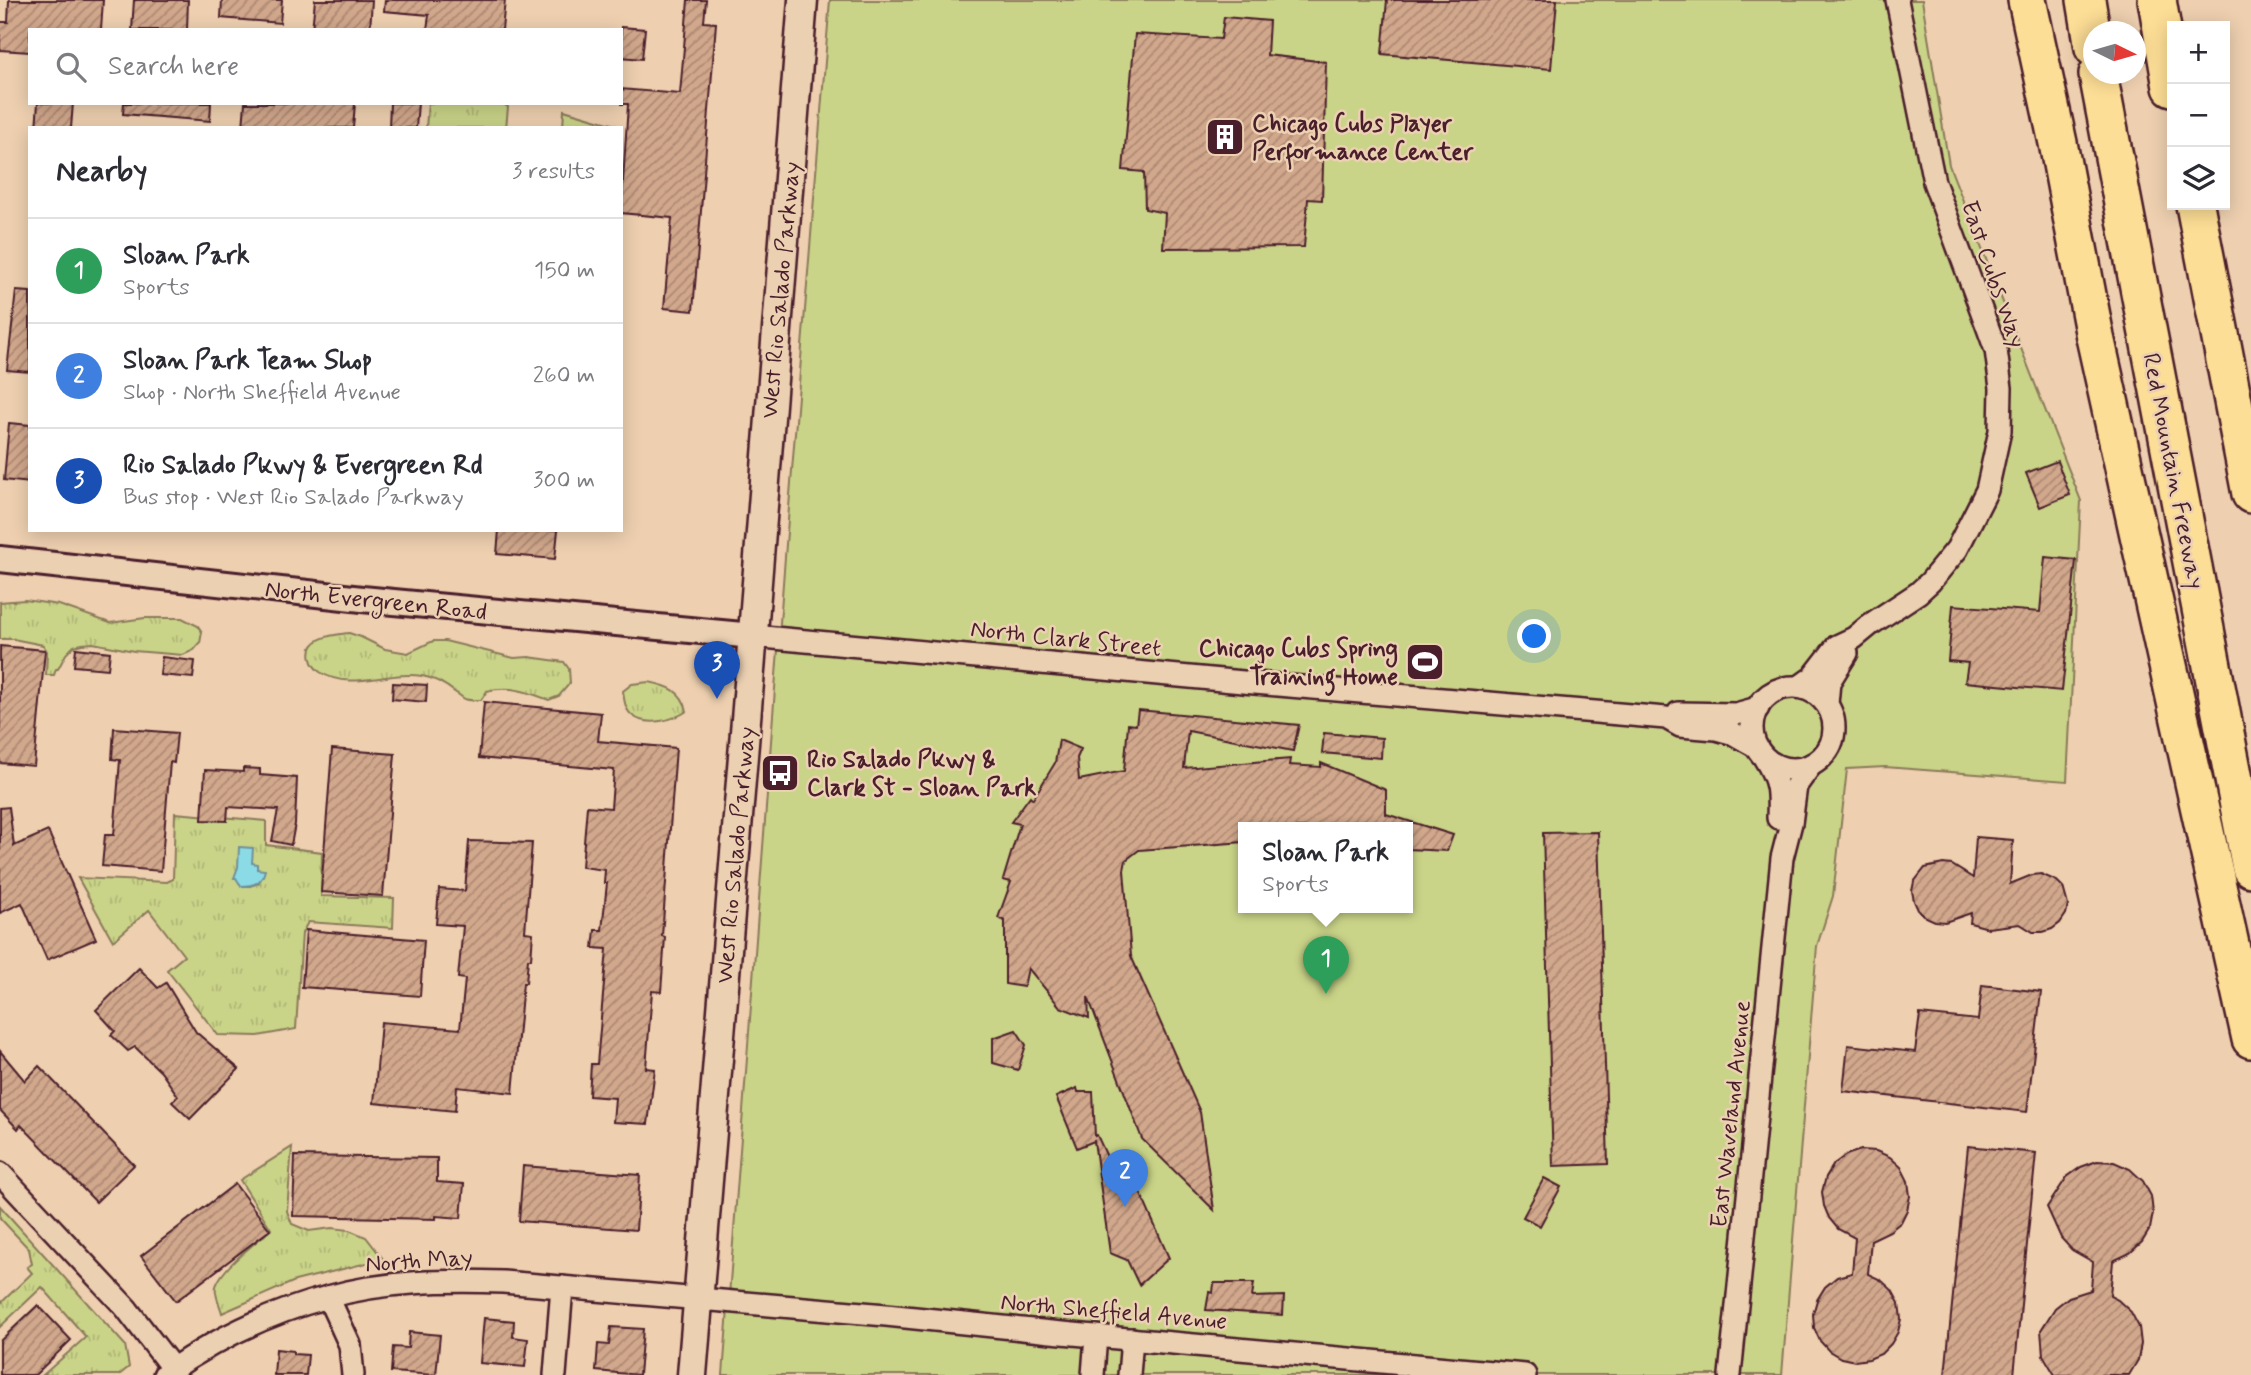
<!DOCTYPE html>
<html lang="en">
<head>
<meta charset="utf-8">
<style>
  body { margin:0; font-family:Mynerve,sans-serif; background:#f2f2f3; color:#2b2b33 }
  .controls { position:absolute; right:21px; top:21px; display:grid; overflow:hidden; border-radius:0px; box-shadow:0 4px 18px #0003 }
  .controls button { width:63px; height:63px; display:grid; place-items:center; padding:0; border:0; border-bottom:2px solid #e1e1e2; background:#fff; color:#2b2b33; font:35px sans-serif }
  .compass { position:absolute; left:2083px; top:21px; width:63px; height:63px; border-radius:50%; background:#fff; box-shadow:0 4px 18px #0003; rotate:95deg }
  .you { position:absolute; left:1535px; top:637px; width:24px; height:24px; margin:-18px; border:5px solid #fff; border-radius:50%; background:#1a73e8; box-shadow:0 0 0 10px #1a73e833 }
  .badge { display:grid; place-items:center; width:46px; height:46px; border-radius:50%; background:#d93025; color:#fff; font-size:23px; font-weight:700 }
  .pin { position:absolute; translate:-50% -58px; filter:drop-shadow(0 2px 4px #0008) }
  .pin::after { content:''; position:absolute; top:37px; width:24px; height:21px; background:inherit; clip-path:polygon(0 0,100% 0,50% 100%) }
  .popup { position:absolute; left:1238px; top:822px; width:175px; height:91px; box-sizing:border-box; display:grid; place-content:center; border-radius:0px; background:#fff; filter:drop-shadow(0 2px 5px #0005); font-size:23px; white-space:nowrap; color:#7c7c81 }
  .popup b { font-size:26px; color:#2b2b33 }
  .popup::after { content:''; position:absolute; left:50%; top:100%; margin-left:-14px; border:14px solid transparent; border-top-color:#fff }
  .list { margin:0; padding:0; list-style:none }
  h2 { display:flex; justify-content:space-between; align-items:center; height:91px; margin:0; padding:0 28px; font-size:30px }
  h2 small { font-size:23px; font-weight:400; color:#7c7c81 }
  .list li { display:grid; grid-template-columns:46px 1fr auto; gap:21px; align-items:center; box-sizing:border-box; height:105px; padding:0 28px; border-top:2px solid #e1e1e2 }
  .list b { display:block; font-size:26px; white-space:nowrap }
  .list p { margin:0; font-size:23px; white-space:nowrap; color:#7c7c81 }
  .list em { font-size:23px; font-style:normal; color:#7c7c81 }
  .icon { flex:none; width:38px; height:38px; fill:none; stroke:currentColor; stroke-width:2; stroke-linecap:round; stroke-linejoin:round }
  .map { position:relative; flex:none; width:2251px; height:1375px; overflow:hidden }
  .search { position:absolute; background:#fff; box-shadow:0 4px 18px #0003; left:28px; top:28px; width:595px; height:77px; display:flex; align-items:center; gap:18px; box-sizing:border-box; padding:0 24px; border-radius:0px; color:#7c7c81; font-size:26px }
  .panel { position:absolute; background:#fff; box-shadow:0 4px 18px #0003; left:28px; top:126px; width:595px; height:406px; border-radius:0px }
  .map>svg:first-child { display:block }
</style>
</head>
<body>
<div class="map">
<svg width="2251" height="1375" viewBox="0 0 2251 1375">
  <defs>
    <pattern id="park-tufts" width="24" height="20" patternUnits="userSpaceOnUse" patternTransform="scale(1.75)"><rect width="24" height="20" fill="#cad488"/><path d="M3 7l-1-3M5 7V3M7 7l1-3M15 17l-1-3M17 17v-4M19 17l1-3" fill="none" stroke="#afb676"/></pattern>
    <pattern id="building-hatch" width="6" height="6" patternUnits="userSpaceOnUse" patternTransform="scale(1.75)"><rect width="6" height="6" fill="#d2a88c"/><path d="M-1 1l2-2M0 6l6-6M5 7l2-2" fill="none" stroke="#ac8873"/></pattern>
  </defs>
  <rect width="100%" height="100%" fill="#eed0b0"/>
  <filter id="ink" filterUnits="userSpaceOnUse"><feTurbulence type="fractalNoise" baseFrequency=".0143" numOctaves="2"/><feDisplacementMap in="SourceGraphic" scale="14" xChannelSelector="R" yChannelSelector="G"/><feConvolveMatrix kernelMatrix="1 2 1 2 8 2 1 2 1" color-interpolation-filters="sRGB"/></filter>
  <g filter="url(#ink)">
    <g fill="url(#park-tufts)" stroke="#8a7a5a" stroke-width="2" fill-rule="evenodd">
      <polygon points="428,103 502,103 508,107 506,128 426,128"/>
      <polygon points="564,110 615,125 614,128 563,128"/>
      <polygon points="25,600 59,605 110,623 145,618 182,618 198,626 202,632 200,643 194,650 183,655 134,651 93,643 82,644 74,646 66,654 58,669 56,669 54,675 46,675 47,651 43,645 13,639 0,639 0,602"/>
      <path d="M349,633l12,4 24,12 23,4 25,-12h12l69,17 15,-1 35,5 5,7 1,14 -11,13 -10,4c-21,-8 -39,-15 -62,-9l-6,9c-5,0 -12,1 -16,-1 -1,0 -8,-6 -9,-6 -10,-8 -21,-15 -34,-17 -33,-6 -71,16 -102,-4 -5,-4 -8,-7 -9,-13 -6,-22 22,-24 38,-26z"/>
      <path d="M649,682c19,4 33,8 38,29 -13,9 -40,16 -54,5 -8,-5 -9,-17 -10,-25l9,-7z"/>
      <path d="M175,813l91,8v24l56,7 -1,44 73,2 -1,30 -85,-6 -6,11 -6,96 -38,7 -40,-1 -51,-65 17,-14 -35,-46 -36,31 -35,-63 89,4 6,-3zM238,868l21,15 -9,3h-8l-5,-8z"/>
      <path d="M292,1147l-5,64 5,13 17,7 23,-3 17,2 17,7 17,22 -88,22 -73,32c-2,-8 -8,-19 -6,-27 6,-19 40,-43 55,-57l-31,-49z"/>
      <polygon points="0,1206 125,1345 129,1367 119,1375 43,1375 86,1337 42,1287 0,1327 0,1304 32,1273 27,1267 32,1264 29,1249 0,1218"/>
    </g>
    <path fill="#cad488" stroke="#8a7a5a" stroke-width="2" fill-rule="evenodd" d="M830,0h1092l27,165 132,336 -14,280 -182,-14 -38,2 -14,127 -16,50 -35,429h-1059l62,-818zM1244,828h164v80h-164z"/>
    <path fill="#8adbe6" stroke="#70909b" stroke-width="2" d="M239,847l14,1 -1,15 5,1v5l8,1c-3,13 -11,16 -24,16l-5,-8h-2l4,-11z"/>
    <g fill="url(#building-hatch)" stroke="#4a1f2b" stroke-width="2">
      <polygon points="9,0 103,0 101,30 30,30 30,52 0,50 0,22 8,22"/>
      <polygon points="134,0 188,0 187,30 132,30"/>
      <polygon points="222,0 282,0 280,23 221,18"/>
      <polygon points="315,0 372,0 370,30 312,30"/>
      <polygon points="385,0 505,0 502,30 427,30 429,15 384,11"/>
      <polygon points="688,0 706,0 704,22 716,23 693,311 664,308 672,218 621,213 628,104 621,104 621,89 680,94"/>
      <polygon points="1387,0 1557,0 1551,69 1382,54"/>
      <polygon points="1224,17 1269,21 1267,55 1326,62 1322,200 1308,199 1304,247 1163,248 1165,213 1145,209 1144,172 1123,170 1135,34 1221,39"/>
      <polygon points="621,27 645,29 642,59 621,57"/>
      <polygon points="38,103 73,103 71,128 36,128"/>
      <polygon points="124,103 211,103 210,121 123,114"/>
      <polygon points="245,103 355,103 353,128 243,128"/>
      <polygon points="390,103 418,103 416,128 389,128"/>
      <polygon points="16,291 30,292 30,372 7,370"/>
      <polygon points="9,423 30,425 30,483 4,480"/>
      <polygon points="2057,461 2070,495 2040,507 2026,473"/>
      <polygon points="499,530 558,530 555,559 497,554"/>
      <polygon points="2045,557 2076,560 2062,691 1965,682 1968,663 1948,661 1953,605 2040,612"/>
      <polygon points="0,646 45,650 34,766 0,763"/>
      <polygon points="76,648 110,652 108,669 74,666"/>
      <polygon points="162,657 195,661 193,678 160,675"/>
      <polygon points="393,683 427,685 426,702 392,699"/>
      <polygon points="484,702 601,713 598,741 676,748 662,936 665,937 661,992 652,991 646,1068 655,1069 648,1124 613,1122 615,1098 589,1096 591,1064 597,1064 607,949 593,948 595,930 602,930 607,883 604,883 605,870 582,867 587,806 611,808 614,770 479,758"/>
      <polygon points="1138,710 1299,725 1293,751 1188,731 1184,768 1290,759 1289,765 1321,767 1321,763 1386,790 1386,814 1453,835 1447,851 1408,849 1408,828 1244,828 1244,842 1139,850 1126,860 1124,870 1131,956 1200,1112 1214,1210 1142,1139 1088,997 1089,1018 1060,1007 1028,968 1024,987 1005,984 1005,921 998,918 1011,882 1003,880 1020,824 1011,822 1030,796 1033,799 1055,763 1059,740 1081,749 1077,758 1079,780 1124,771 1128,724 1136,725"/>
      <polygon points="114,728 177,733 174,763 170,762 161,871 102,866 105,835 114,835 120,760 112,759"/>
      <polygon points="1324,733 1382,738 1381,758 1322,753"/>
      <polygon points="332,749 395,754 383,896 321,892"/>
      <polygon points="243,768 260,769 260,775 297,778 295,824 291,845 272,841 278,810 228,807 227,821 202,820 205,770 243,772"/>
      <polygon points="9,807 14,846 48,831 96,939 47,960 22,903 0,913 0,808"/>
      <polygon points="1598,832 1608,1164 1553,1166 1543,833"/>
      <polygon points="1976,837 2013,840 2010,884 2032,875 2041,874 2057,881 2063,887 2068,905 2066,914 2060,923 2052,929 2043,932 2033,932 2020,924 1988,928 1970,923 1971,913 1945,922 1935,921 1926,917 1918,910 1914,901 1912,891 1914,882 1925,868 1943,864 1952,865 1973,878"/>
      <polygon points="469,841 532,843 525,932 533,933 531,959 528,959 526,983 523,983 513,1093 457,1087 455,1111 374,1103 381,1022 460,1029 465,979 458,978 463,926 436,924 439,889 465,891"/>
      <polygon points="306,930 424,940 420,996 302,987"/>
      <polygon points="139,968 158,988 166,983 196,1032 239,1069 190,1119 172,1102 178,1096 161,1072 135,1047 128,1051 111,1035 115,1031 96,1010"/>
      <polygon points="1982,985 2041,992 2027,1112 1843,1091 1848,1045 1915,1052 1920,1014 1978,1020"/>
      <polygon points="1016,1030 1026,1045 1018,1070 993,1063 993,1038"/>
      <polygon points="0,1051 25,1081 39,1066 134,1165 96,1202 21,1125 18,1129 0,1110"/>
      <polygon points="1077,1088 1078,1092 1093,1092 1095,1136 1097,1135 1119,1183 1133,1176 1169,1258 1139,1285 1127,1260 1110,1253 1094,1141 1077,1148 1056,1097"/>
      <polygon points="1968,1146 2036,1153 2014,1375 1945,1375"/>
      <polygon points="1861,1150 1876,1151 1890,1157 1901,1167 1908,1181 1910,1196 1907,1210 1901,1222 1890,1231 1871,1240 1868,1274 1881,1280 1892,1290 1899,1303 1901,1319 1898,1332 1891,1344 1881,1354 1869,1359 1855,1361 1841,1358 1829,1351 1820,1341 1814,1328 1813,1314 1817,1300 1825,1287 1837,1277 1852,1273 1855,1238 1838,1229 1829,1218 1824,1206 1822,1192 1826,1177 1834,1164 1846,1155"/>
      <polygon points="295,1156 437,1158 437,1182 464,1184 461,1218 436,1216 436,1219 293,1216"/>
      <polygon points="2097,1161 2114,1162 2130,1169 2143,1181 2151,1196 2153,1213 2150,1229 2142,1242 2130,1253 2113,1261 2110,1296 2118,1300 2131,1312 2139,1327 2141,1344 2138,1360 2129,1375 2055,1375 2043,1355 2041,1330 2055,1308 2069,1297 2091,1290 2093,1262 2072,1250 2061,1238 2047,1207 2067,1177 2081,1167"/>
      <polygon points="523,1166 640,1175 636,1230 519,1221"/>
      <polygon points="1544,1178 1561,1187 1540,1226 1523,1217"/>
      <polygon points="235,1184 270,1230 176,1301 141,1256"/>
      <polygon points="1214,1283 1254,1283 1252,1297 1284,1296 1283,1315 1206,1310 1209,1292 1213,1293"/>
      <polygon points="38,1305 71,1340 35,1375 0,1375 0,1341"/>
      <polygon points="484,1318 514,1321 513,1337 528,1339 525,1367 480,1363"/>
      <polygon points="611,1327 643,1329 639,1375 596,1371 598,1344 609,1345"/>
      <polygon points="409,1332 440,1335 436,1375 391,1372 393,1347 408,1348"/>
      <polygon points="276,1349 293,1351 293,1354 308,1355 306,1375 274,1375"/>
    </g>
    <g fill="none" stroke-linecap="round" stroke-linejoin="round">
      <g stroke="#4a1f2b" stroke-width="26">
        <g id="minor">
          <polyline points="753,636 1243,682 1666,718 1680,726 1716,729 1734,734 1757,747"/>
          <polyline points="1799,687 1813,677 1837,646 1854,638 1871,624 1918,593 1930,582 1957,549 1987,490 2000,431 2001,388 1996,350 1934,182 1897,0"/>
          <circle cx="1793" cy="728" r="41"/>
          <polyline points="1827,704 1829,682 1847,653"/>
          <polyline points="1678,713 1736,714 1758,708"/>
          <path d="M1765,759c14,22 14,33 13,59"/>
          <polyline points="0,1173 126,1308 173,1369"/>
          <polyline points="328,1297 350,1345 353,1375"/>
          <path d="M164,1375c49,-35 105,-62 164,-78 56,-16 118,-17 175,-15l383,33 165,17 474,43"/>
          <polyline points="555,1375 562,1287"/>
          <polyline points="1093,1375 1096,1336"/>
          <polyline points="1129,1375 1132,1339"/>
          <polyline points="1730,1375 1782,858 1791,823 1796,786 1811,765"/>
        </g>
      </g>
      <g stroke="#4a1f2b" stroke-width="30">
        <polyline id="tertiary" points="0,559 362,599 753,636"/>
      </g>
      <g stroke="#4a1f2b" stroke-width="33">
        <polyline id="secondary" points="692,1375 750,671 803,0"/>
      </g>
      <g stroke="#4a1f2b" stroke-width="42">
        <g id="motorway">
          <polyline points="2027,0 2058,143 2095,337 2251,1039"/>
          <polyline points="2086,0 2094,48"/>
          <polyline points="2157,0 2172,87"/>
          <polyline points="2098,74 2251,868"/>
          <polyline points="2195,205 2251,494"/>
        </g>
      </g>
      <use href="#minor" stroke="#ebd0b2" stroke-width="21"/>
      <use href="#tertiary" stroke="#ebd0b2" stroke-width="24"/>
      <use href="#secondary" stroke="#ebd0b2" stroke-width="28"/>
      <use href="#motorway" stroke="#fdde96" stroke-width="37"/>
    </g>
  </g>
  <defs>
    <g id="building-square" transform="scale(2.0125)"><rect x="-9" y="-9" width="18" height="18" rx="4" fill="#4a1f2b" stroke="#ebd0b2"/><path d="M-4-6H4V6H1V3H-1V6H-4ZM-2.5-4.3h1.7v1.8h-1.7ZM.8-4.3h1.7v1.8H.8ZM-2.5-1h1.7V.8h-1.7ZM.8-1h1.7V.8H.8Z" fill="#fff"/></g>
    <g id="stadium-square" transform="scale(2.0125)"><rect x="-9" y="-9" width="18" height="18" rx="4" fill="#4a1f2b" stroke="#ebd0b2"/><path d="M0-5a6.5 5 0 1 0 0 10a6.5 5 0 1 0 0-10ZM-3.5-1.8h7v3.6h-7Z" fill="#fff"/></g>
    <g id="bus-square" transform="scale(2.0125)"><rect x="-9" y="-9" width="18" height="18" rx="4" fill="#4a1f2b" stroke="#ebd0b2"/><path d="M-5-6H5V4H4V6H2V4H-2V6H-4V4H-5ZM-3.5-4V0h7V-4ZM-3.5 1.2v1.5H-2V1.2ZM2 1.2v1.5H3.5V1.2Z" fill="#fff"/></g>
  </defs>
  <g fill-rule="evenodd">
    <use href="#building-square" x="1225" y="137"/>
    <use href="#stadium-square" x="1425" y="662"/>
    <use href="#bus-square" x="780" y="773"/>
  </g>
  <g text-anchor="middle" stroke-width="5" stroke-linejoin="round" paint-order="stroke">
    <g font-size="24" font-weight="bold" fill="#4a1f2b" stroke="#ebd0b2" text-anchor="start">
      <text x="1252" y="131">Chicago Cubs Player<tspan x="1252" dy="28">Performance Center</tspan></text>
      <text x="1398" y="656" text-anchor="end">Chicago Cubs Spring<tspan x="1398" dy="28">Training Home</tspan></text>
      <text x="807" y="767">Rio Salado Pkwy &amp;<tspan x="807" dy="28">Clark St - Sloan Park</tspan></text>
    </g>
    <g font-size="24" fill="#4a1f2b" stroke="#ebd0b2">
      <text transform="translate(1994 274) rotate(71)" y="8">East Cubs Way</text>
      <text transform="translate(780 290) rotate(-85)" y="8">West Rio Salado Parkway</text>
      <text transform="translate(2174 471) rotate(79)" y="8">Red Mountain Freeway</text>
      <text transform="translate(376 600) rotate(6)" y="8">North Evergreen Road</text>
      <text transform="translate(1066 638) rotate(6)" y="8">North Clark Street</text>
      <text transform="translate(735 855) rotate(-85)" y="8">West Rio Salado Parkway</text>
      <text transform="translate(1730 1114) rotate(-84)" y="8">East Waveland Avenue</text>
      <text transform="translate(419 1260) rotate(-4)" y="8">North May</text>
      <text transform="translate(1114 1311) rotate(5)" y="8">North Sheffield Avenue</text>
    </g>
  </g>
</svg>
<div class="controls">
<button>+</button>
<button>−</button>
<button><svg class="icon" aria-label="layers" viewBox="0 0 24 24"><path d="M12 4l9 5-9 5-9-5zM3 14l9 5 9-5"/></svg></button>
</div>
<svg class="compass" viewBox="-18 -18 36 36"><path d="M0-13l5 13h-10z" fill="#e53935"/><path d="M0 13l5-13h-10z" fill="#7c7c81"/></svg>
<div class="you"></div>
<div class="pin badge" style="left:1326px;top:994px;background:#2e9e5b">1</div>
<div class="popup"><b>Sloan Park</b>Sports</div>
<div class="pin badge" style="left:1125px;top:1207px;background:#3f7fe0">2</div>
<div class="pin badge" style="left:717px;top:699px;background:#1a4fb4">3</div>
<div class="search"><svg class="icon" aria-label="search" viewBox="0 0 24 24"><circle cx="10" cy="10" r="6"/><path d="M15 15l6 6"/></svg>Search here</div>
<section class="panel">
<h2>Nearby<small>3 results</small></h2>
<ul class="list">
<li><span class="badge" style="background:#2e9e5b">1</span><div><b>Sloan Park</b><p>Sports</p></div><em>150 m</em></li>
<li><span class="badge" style="background:#3f7fe0">2</span><div><b>Sloan Park Team Shop</b><p>Shop · North Sheffield Avenue</p></div><em>260 m</em></li>
<li><span class="badge" style="background:#1a4fb4">3</span><div><b>Rio Salado Pkwy &amp; Evergreen Rd</b><p>Bus stop · West Rio Salado Parkway</p></div><em>300 m</em></li>
</ul>
</section>
</div>
</body>
</html>
